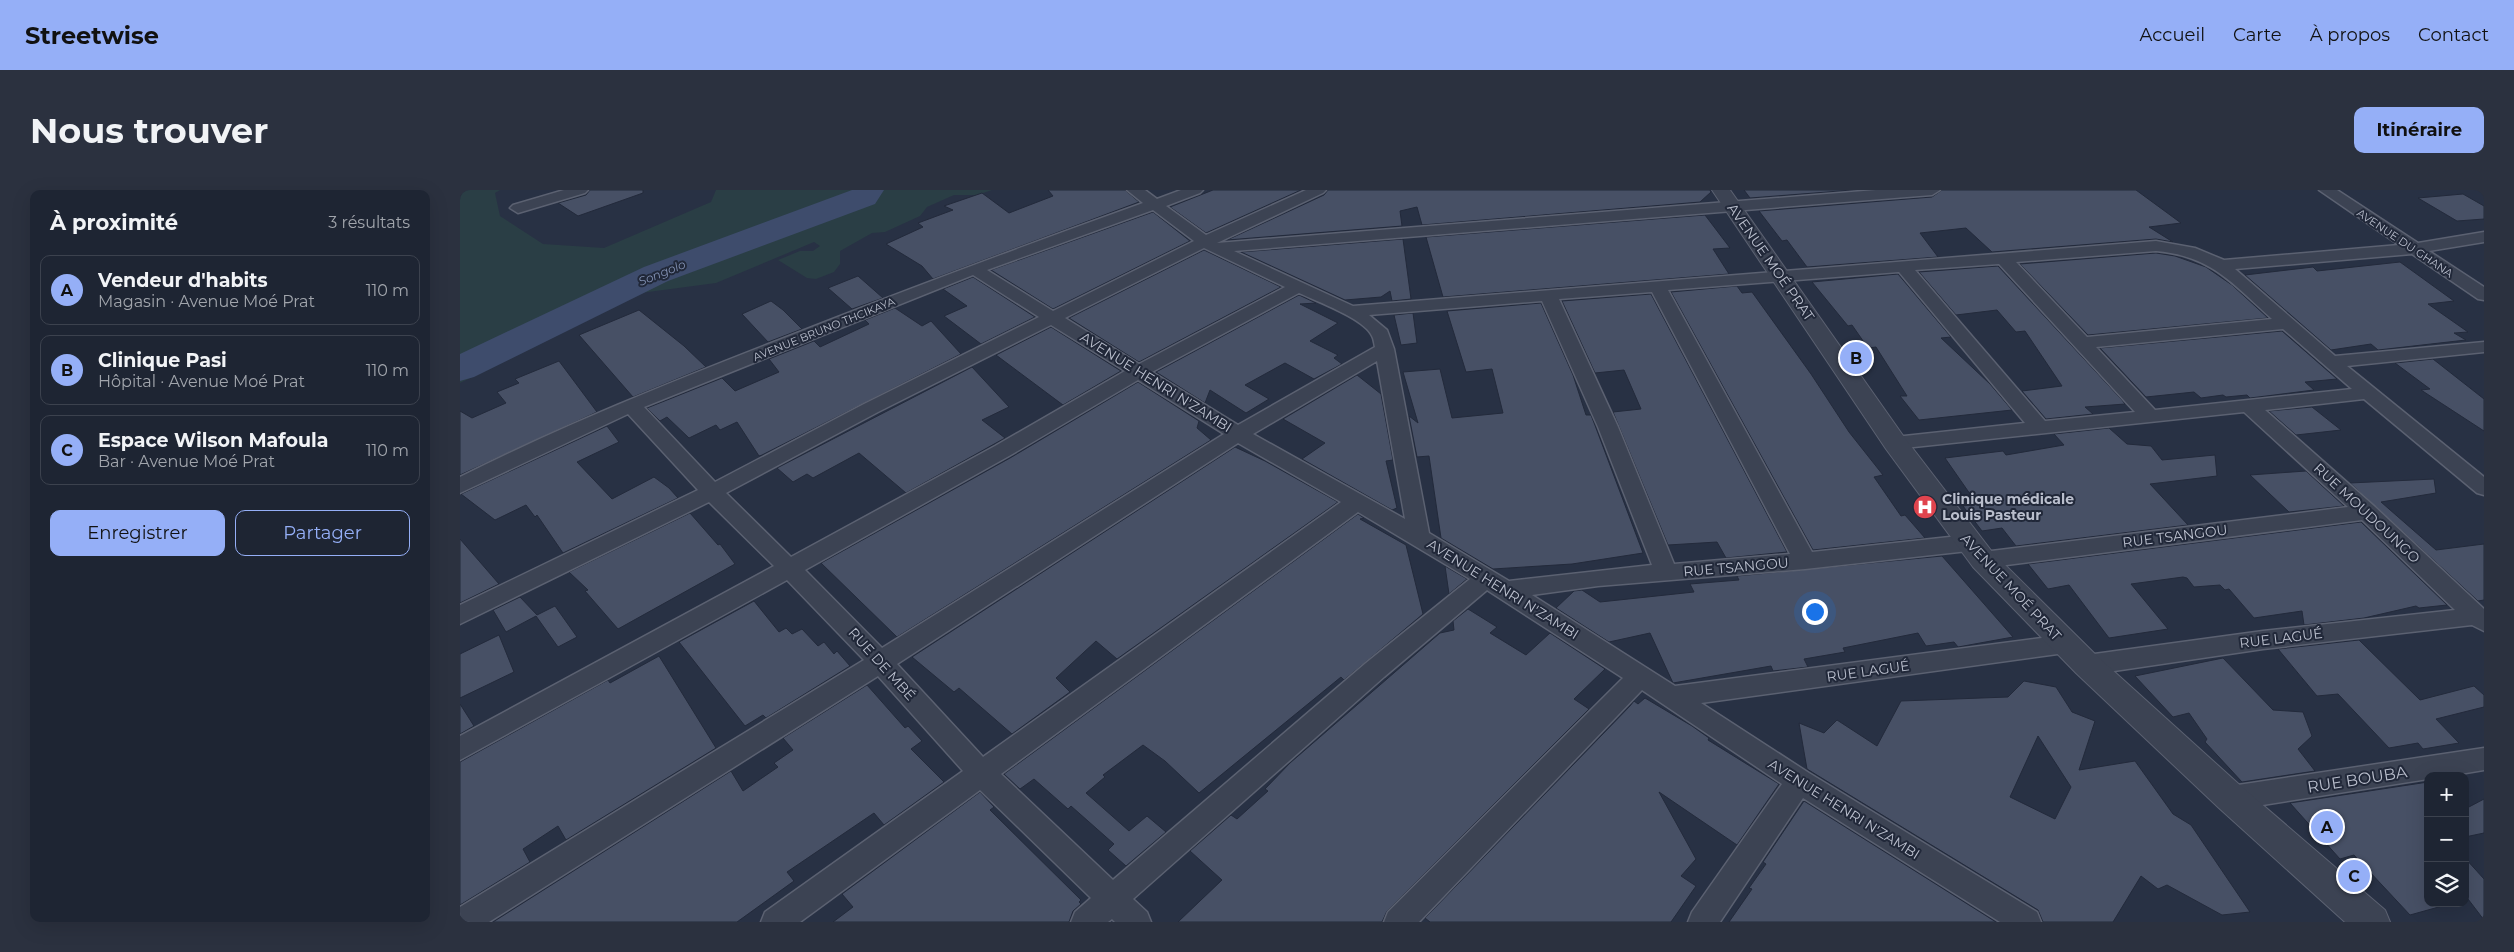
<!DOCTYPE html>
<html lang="fr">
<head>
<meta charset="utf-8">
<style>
  body { margin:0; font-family:Montserrat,sans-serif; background:#2b313f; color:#f1f3f6 }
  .controls { position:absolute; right:15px; bottom:15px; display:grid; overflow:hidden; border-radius:10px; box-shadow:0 5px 20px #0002 }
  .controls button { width:45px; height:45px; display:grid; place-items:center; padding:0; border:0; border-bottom:1px solid #3c424e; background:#1e2533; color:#f1f3f6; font:25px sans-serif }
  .you { position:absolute; left:1354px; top:421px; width:18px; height:18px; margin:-12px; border:4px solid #fff; border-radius:50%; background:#1a73e8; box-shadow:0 0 0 8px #1a73e833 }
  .badge { display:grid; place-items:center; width:32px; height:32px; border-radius:50%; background:#95aff7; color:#111; font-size:16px; font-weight:700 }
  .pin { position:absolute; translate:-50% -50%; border:2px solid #fff; box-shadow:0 1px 5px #0006 }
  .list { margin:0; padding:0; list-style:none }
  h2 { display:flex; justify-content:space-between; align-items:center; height:65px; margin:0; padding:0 20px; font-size:21px }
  h2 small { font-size:16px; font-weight:400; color:#a1a5ac }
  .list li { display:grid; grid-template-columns:32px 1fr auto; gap:15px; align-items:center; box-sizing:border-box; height:70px; margin:0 10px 10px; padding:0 10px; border:1px solid #3c424e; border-radius:10px }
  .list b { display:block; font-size:19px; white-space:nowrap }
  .list p { margin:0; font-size:16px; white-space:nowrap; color:#a1a5ac }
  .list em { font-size:16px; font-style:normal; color:#a1a5ac }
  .actions { display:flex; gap:10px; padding:15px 20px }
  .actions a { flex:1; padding:11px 0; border:1px solid #95aff7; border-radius:10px; text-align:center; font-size:18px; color:#95aff7 }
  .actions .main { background:#95aff7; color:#111 }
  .icon { flex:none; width:28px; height:28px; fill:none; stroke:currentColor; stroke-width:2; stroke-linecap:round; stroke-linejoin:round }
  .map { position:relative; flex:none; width:2024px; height:732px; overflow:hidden; border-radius:10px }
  header { display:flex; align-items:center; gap:30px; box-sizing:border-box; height:70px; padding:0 25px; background:#95aff7; color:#111 }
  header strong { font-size:24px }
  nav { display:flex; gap:28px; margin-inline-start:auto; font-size:18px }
  .intro { display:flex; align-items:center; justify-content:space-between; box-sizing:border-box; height:120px; padding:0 30px }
  h1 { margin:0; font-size:35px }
  .button { padding:12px 22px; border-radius:10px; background:#95aff7; color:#111; font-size:18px; font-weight:700 }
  main { display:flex; gap:30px; padding:0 30px }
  aside { flex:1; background:#1e2533; border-radius:10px; box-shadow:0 5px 20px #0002 }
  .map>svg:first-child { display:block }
</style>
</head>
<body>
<header>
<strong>Streetwise</strong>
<nav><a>Accueil</a><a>Carte</a><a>À propos</a><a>Contact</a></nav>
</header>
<div class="intro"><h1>Nous trouver</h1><a class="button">Itinéraire</a></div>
<main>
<aside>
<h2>À proximité<small>3 résultats</small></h2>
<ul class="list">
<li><span class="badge">A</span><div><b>Vendeur d'habits</b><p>Magasin · Avenue Moé Prat</p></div><em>110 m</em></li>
<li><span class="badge">B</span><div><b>Clinique Pasi</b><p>Hôpital · Avenue Moé Prat</p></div><em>110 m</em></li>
<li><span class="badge">C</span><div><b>Espace Wilson Mafoula</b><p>Bar · Avenue Moé Prat</p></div><em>110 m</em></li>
</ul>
<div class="actions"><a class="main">Enregistrer</a><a>Partager</a></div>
</aside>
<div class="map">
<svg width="2024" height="732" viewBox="0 0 2024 732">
  <rect width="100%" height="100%" fill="#283144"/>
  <polygon fill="#2a3e45" points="0,0 40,0 35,3 40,26 83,54 144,58 251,12 256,0 532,0 517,5 494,5 467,17 460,26 425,42 412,43 380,61 380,74 374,82 356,89 347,88 318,70 340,61 353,61 360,56 354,52 256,93 158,106 76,156 0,193"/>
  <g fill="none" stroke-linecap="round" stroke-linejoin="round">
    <polygon fill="#3e4c6c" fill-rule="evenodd" points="424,0 415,14 208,91 14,187 0,191 0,164 184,77 392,0"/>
  </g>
  <g fill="#475065" stroke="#232a3b" fill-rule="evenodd">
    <polygon points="130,0 183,0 183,3 118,26 98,13 126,5"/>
    <polygon points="588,0 665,0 679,12 473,89 462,76 426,54 463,37 458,33 493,20 484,16 522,3 549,23 593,6"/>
    <polygon points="753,0 841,0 746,43 710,17"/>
    <polygon points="868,0 1250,0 1251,2 1240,12 962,35 957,17 940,21 942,36 767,50 864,5"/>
    <polygon points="1284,0 1393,0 1290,8"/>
    <polygon points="1482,0 1676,0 1721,33 1689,37 1713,52 1696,49 1532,62 1506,38 1460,43 1478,67 1347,77 1327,50 1322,51 1299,21 1472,7"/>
    <polygon points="2003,4 2024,16 2024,29 1997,31 1958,8"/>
    <polygon points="693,22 730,51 593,119 531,80"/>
    <polygon points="1245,25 1270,58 1253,59 1269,84 983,107 966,47"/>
    <polygon points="943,49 951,109 932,111 930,101 921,107 885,110 781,62"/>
    <polygon points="744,60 821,97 679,172 609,128"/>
    <polygon points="1696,63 1715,66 1746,77 1772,95 1808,128 1628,145 1560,74"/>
    <polygon points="1940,72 1994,111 1968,114 2008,142 1994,143 2006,150 1918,160 1911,154 1871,160 1785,85 1853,77 1857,81"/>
    <polygon points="1538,76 1662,210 1665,214 1625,217 1633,224 1586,229 1562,201 1602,196 1565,141 1556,142 1537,120 1496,125 1459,82"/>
    <polygon points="1438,84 1491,147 1481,148 1530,194 1552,220 1459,230 1440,206 1447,206 1416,157 1408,158 1392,135 1388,136 1352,92"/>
    <polygon points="398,86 423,108 392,119 368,98"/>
    <polygon points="513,87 575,127 521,154 484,126 507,116 483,99"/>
    <polygon points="1277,96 1282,103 1292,102 1351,184 1389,242 1423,285 1414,287 1441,326 1445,325 1465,348 1353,360 1211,102"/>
    <polygon points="1191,104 1327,362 1266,368 1257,352 1208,355 1153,222 1181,219 1164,180 1135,183 1102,111"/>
    <polygon points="839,105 856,113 840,114 878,133 850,151 878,165 874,168 882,174 854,189 825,173 785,195 809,209 786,223 750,200 745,213 696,182"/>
    <polygon points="311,111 323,120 342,139 308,152 282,124"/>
    <polygon points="1081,113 1113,185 1126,225 1131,225 1136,238 1183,363 1112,374 1033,379 981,348 969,266 957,267 949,226 958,233 943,182 980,179 992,228 1043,223 1032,179 1006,182 987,121"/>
    <polygon points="435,118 462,136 471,131 501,164 302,265 299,266 277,232 260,240 256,235 229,248 207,227 200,231 187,218 262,188 275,201 319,182 309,169 354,151 360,157 409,134 405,130"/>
    <polygon points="179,120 224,156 246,177 173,207 119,145"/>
    <polygon points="953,123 957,153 941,155 934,125"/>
    <polygon points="591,137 661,181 603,215 536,165"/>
    <polygon points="1822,141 1877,189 1845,192 1854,200 1790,208 1787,205 1766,207 1763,205 1741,208 1734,202 1686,207 1640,158"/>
    <polygon points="1973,169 2024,209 2024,241 1961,200 1970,199 1935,173"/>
    <polygon points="99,171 137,222 0,285 0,221 12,228 46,213 37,202 59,193 55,189"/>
    <polygon points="512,177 549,217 522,230 545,248 446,303 399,263 353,288 347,284 333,292 317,278"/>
    <polygon points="897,185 921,204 933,270 926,271 937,318 932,320 842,269 865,253 823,229"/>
    <polygon points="678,192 739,231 737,238 751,250 437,447 361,373 550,268"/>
    <polygon points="1852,217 1881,240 1836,245 1809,221"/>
    <polygon points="147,236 159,252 117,272 152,309 194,287 209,298 218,308 103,363 77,325 75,327 66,315 35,330 1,304"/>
    <polygon points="1649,238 1667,254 1691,256 1702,270 1755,265 1757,286 1690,294 1728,335 1556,356 1542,338 1522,341 1503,316 1517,314 1485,268 1543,261 1546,265 1604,255 1594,244"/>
    <polygon points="775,257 805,271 878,312 657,469 636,451 596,488 610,502 552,544 499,498 494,502 452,467"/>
    <polygon points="1846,281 1884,316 1829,322 1790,285"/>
    <polygon points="1974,289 1976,303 1921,312 1976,360 2024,354 2024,410 2018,411 1890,293"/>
    <polygon points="230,323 258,355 260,354 275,374 158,439 125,401 128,400 109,382"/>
    <polygon points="898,324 904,328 900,329 946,355 963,424 884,490 881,487 739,603 705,571 683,555 643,585 645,587 626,603 669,641 687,626 706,642 666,676 648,660 654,654 611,616 608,619 574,589 560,599 544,584"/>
    <polygon points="1901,332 1987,415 1959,418 1956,416 1904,428 1844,435 1842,421 1794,428 1769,399 1765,400 1760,395 1734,397 1727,388 1723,387 1671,394 1708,439 1649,448 1609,395 1588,399 1568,374"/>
    <polygon points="0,349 39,394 0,413"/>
    <polygon points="1482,366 1553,447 1498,457 1494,452 1466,456 1458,443 1383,458 1385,462 1344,469 1348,477 1313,481 1311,476 1213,493 1190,443 1149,452 1096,418 1114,401 1122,400 1140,412 1234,402 1230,394 1279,390 1277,386"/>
    <polygon points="985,376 1007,389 989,404"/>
    <polygon points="60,407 77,425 95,416 117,447 98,457 76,426 46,442 33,420"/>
    <polygon points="294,411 319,442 326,438 332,444 342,439 358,456 364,452 374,464 377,461 390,476 306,528 303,525 285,536 219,452"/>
    <polygon points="1008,419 1037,437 1030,443 1066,465 1090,443 1145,479 1114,509 1129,519 927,721 922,732 718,732 762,690 730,661 771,625 777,629 808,601 805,599 830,573 980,443 994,440 993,431"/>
    <polygon points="39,445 54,482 0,508 0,464"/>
    <polygon points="1899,450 1960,510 2014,496 2024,505 2024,517 1976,529 1999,553 1963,559 1958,553 1929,558 1878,504 1857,506 1818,459"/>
    <polygon points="199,466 256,558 106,650 98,636 63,659 70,672 0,715 0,572 148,490 150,493"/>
    <polygon points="1763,468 1813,520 1843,522 1852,546 1838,559 1855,581 1782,592 1745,552 1747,549 1729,523 1713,527 1675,486"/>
    <path d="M1564,491l32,6 16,25 23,9 -16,49 56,-9 38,53 18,11 59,87 -28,3 -55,-30 -9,4 -17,-13 -28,46h-70l-5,-12 -231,-141 -8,-46 25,10 13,-13 40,26 24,-45 107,-4zM1578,546l33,51 -16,32 -45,-22z"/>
    <polygon points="407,495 445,538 448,536 462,551 451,559 484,592 424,635 414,623 327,682 334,691 277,732 33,732 271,581 283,601 318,577 314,573 333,560 323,548"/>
    <polygon points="1185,508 1232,536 1249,548 1248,550 1319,594 1277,655 1199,602 1236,669 1221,686 1236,696 1211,732 970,732 965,728 1170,516 1174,511 1178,514"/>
    <polygon points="0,514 14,536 0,544"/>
    <polygon points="1968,592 1968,713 1993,713 1950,725 1894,665 1880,669 1830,613"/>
    <polygon points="520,602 534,617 530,620 621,710 619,712 621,714 613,721 609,732 373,732 393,717 382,704"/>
    <polygon points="2024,609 2024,643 2005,647 2005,617 2007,618"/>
    <polygon points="1344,611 1536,732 1269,732 1292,699 1289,698 1306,674 1303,672"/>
    <polygon points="2005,668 2024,689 2024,730 2008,709 2005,710"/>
  </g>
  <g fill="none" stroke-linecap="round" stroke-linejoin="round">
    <g stroke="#5b6171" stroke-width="3">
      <g id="minor">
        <polygon points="104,0 128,0 125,3 58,23 50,18 53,15"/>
        <path d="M667,0h18l12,9 24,-9h22l-3,3 -34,13 40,29 100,-45h20l-3,3 -106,50 659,-53h64l-8,5 -698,56 119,55 803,-65 39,7 29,12 175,-15 -80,-55h18l81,53 66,-11v10l-55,9 55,36v13l-6,-1 -66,-45 -177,15 100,87 149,-14v10l-137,14 137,111v18l-7,-2 -113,-94 -99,11 110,97 109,102v22l-12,-6 -209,24 -176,26 -9,-3 -3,-7 3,-7 9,-3 176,-24 192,-21 -93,-90 -379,48 -8,-2 -3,-6 3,-6 8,-2 365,-45 -104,-95 -349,37 -7,-1 -3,-5 3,-5 7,-1 130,-14 -126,-151 -231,18 144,262 156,-17 8,3 3,5 -3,5 -8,3 -163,18 -207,17 -66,9 143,91 390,-51 9,2 3,7 -3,7 -9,2 -364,50 108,70 228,139 4,10h-41l-197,-124 -83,124h-32l4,-10 90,-128 -140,-94 -223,232h-35l4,-10 235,-234 -136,-88 -103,87 -251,222 14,13 4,10h-36l-3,-3 -4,3h-37l4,-10 16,-14 -111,-108 -180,132h-39l4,-10 198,-141 -85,-95 -389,246h-29v-15l404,-247 -77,-80 -327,180v-24l314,-170 -65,-64 -249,122v-19l238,-115 -70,-76 -168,79v-16c104,-52 211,-95 319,-137 121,-48 242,-93 364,-137zM693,20l41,31 -141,70 -66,-41zM744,58l81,39 -146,77 -74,-46zM1696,61c56,5 77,33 116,68l-185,18 -71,-75zM1539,74l136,148 -90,9 -130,-151zM513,85l66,42 -175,87 -149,78 -71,-75zM1192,102l138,262 -116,10 -56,-137 -59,-128zM839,103c17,8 66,26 73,43 2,3 2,8 3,11l-137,78 -86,-53zM1082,111l56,126 54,138 -143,16 -80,-48 -35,-184 -7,-19 -18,-15zM591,135l74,46 -130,75 -204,111 -65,-64 152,-81zM1823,139l69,60 -197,21 -59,-63zM917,171l28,158 -152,-85zM678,190l86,54 -342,214 -77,-78 204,-114zM778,253l103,59 -358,255 -86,-93zM898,322l112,67 -104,84 -253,217 -112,-106z"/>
        <polygon points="2024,558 2024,580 1988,586 1968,586 1968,589 1771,620 1761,616 1757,608 1761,600 1771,596"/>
      </g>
    </g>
    <g stroke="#5b6171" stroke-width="2">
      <polygon id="tertiary" points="1252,0 1270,0 1444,247 1533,363 1638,467 1783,598 1925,720 1930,732 1885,732 1759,618 1616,483 1513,377 1426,259"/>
    </g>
    <use href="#minor" fill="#3c4353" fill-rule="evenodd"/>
    <use href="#tertiary" fill="#3c4353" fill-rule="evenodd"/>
  </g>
  <defs>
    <g id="hospital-disc" transform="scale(1.25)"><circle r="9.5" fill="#e0444e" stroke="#212839"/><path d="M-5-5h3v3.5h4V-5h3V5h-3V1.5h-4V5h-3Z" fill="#fff"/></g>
  </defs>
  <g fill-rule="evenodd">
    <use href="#hospital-disc" x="1465" y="317"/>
  </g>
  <g text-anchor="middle" stroke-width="4" stroke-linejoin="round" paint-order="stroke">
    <g font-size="11" fill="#babfcd" stroke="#212839">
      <text transform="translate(1945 53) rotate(34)" y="4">AVENUE DU GHANA</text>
      <text transform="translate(364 139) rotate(-22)" y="4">AVENUE BRUNO THCIKAYA</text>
    </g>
    <g font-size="12" font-style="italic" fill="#8291b3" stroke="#212839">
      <text transform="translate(202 83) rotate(-22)" y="4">Songolo</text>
    </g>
    <g font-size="14" fill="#babfcd" stroke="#212839">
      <text transform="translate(1311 72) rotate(55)" y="5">AVENUE MOÉ PRAT</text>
      <text transform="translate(696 192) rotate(32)" y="5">AVENUE HENRI N'ZAMBI</text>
      <text transform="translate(1907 323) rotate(43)" y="5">RUE MOUDOUNGO</text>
      <text transform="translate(1715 346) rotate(-7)" y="5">RUE TSANGOU</text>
      <text transform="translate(1276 377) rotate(-5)" y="5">RUE TSANGOU</text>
      <text transform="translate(1551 397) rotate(47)" y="5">AVENUE MOÉ PRAT</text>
      <text transform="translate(1043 399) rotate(32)" y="5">AVENUE HENRI N'ZAMBI</text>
      <text transform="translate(1821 448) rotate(-7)" y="5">RUE LAGUÉ</text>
      <text transform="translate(422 474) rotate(48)" y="5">RUE DE MBÉ</text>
      <text transform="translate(1408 481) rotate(-8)" y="5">RUE LAGUÉ</text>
      <text transform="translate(1384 619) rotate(32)" y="5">AVENUE HENRI N'ZAMBI</text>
    </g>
    <g font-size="14" font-weight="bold" fill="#babfcd" stroke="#212839" text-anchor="start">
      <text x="1482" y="314">Clinique médicale<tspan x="1482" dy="16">Louis Pasteur</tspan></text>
    </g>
    <g font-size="16" fill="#babfcd" stroke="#212839">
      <text transform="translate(1897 589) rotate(-9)" y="6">RUE BOUBA</text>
    </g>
  </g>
</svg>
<div class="controls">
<button>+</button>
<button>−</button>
<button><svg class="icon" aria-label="layers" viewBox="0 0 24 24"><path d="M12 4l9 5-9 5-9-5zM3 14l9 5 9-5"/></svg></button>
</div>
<div class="you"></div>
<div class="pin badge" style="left:1867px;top:637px">A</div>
<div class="pin badge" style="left:1396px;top:168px">B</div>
<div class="pin badge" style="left:1894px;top:686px">C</div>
</div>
</main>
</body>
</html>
